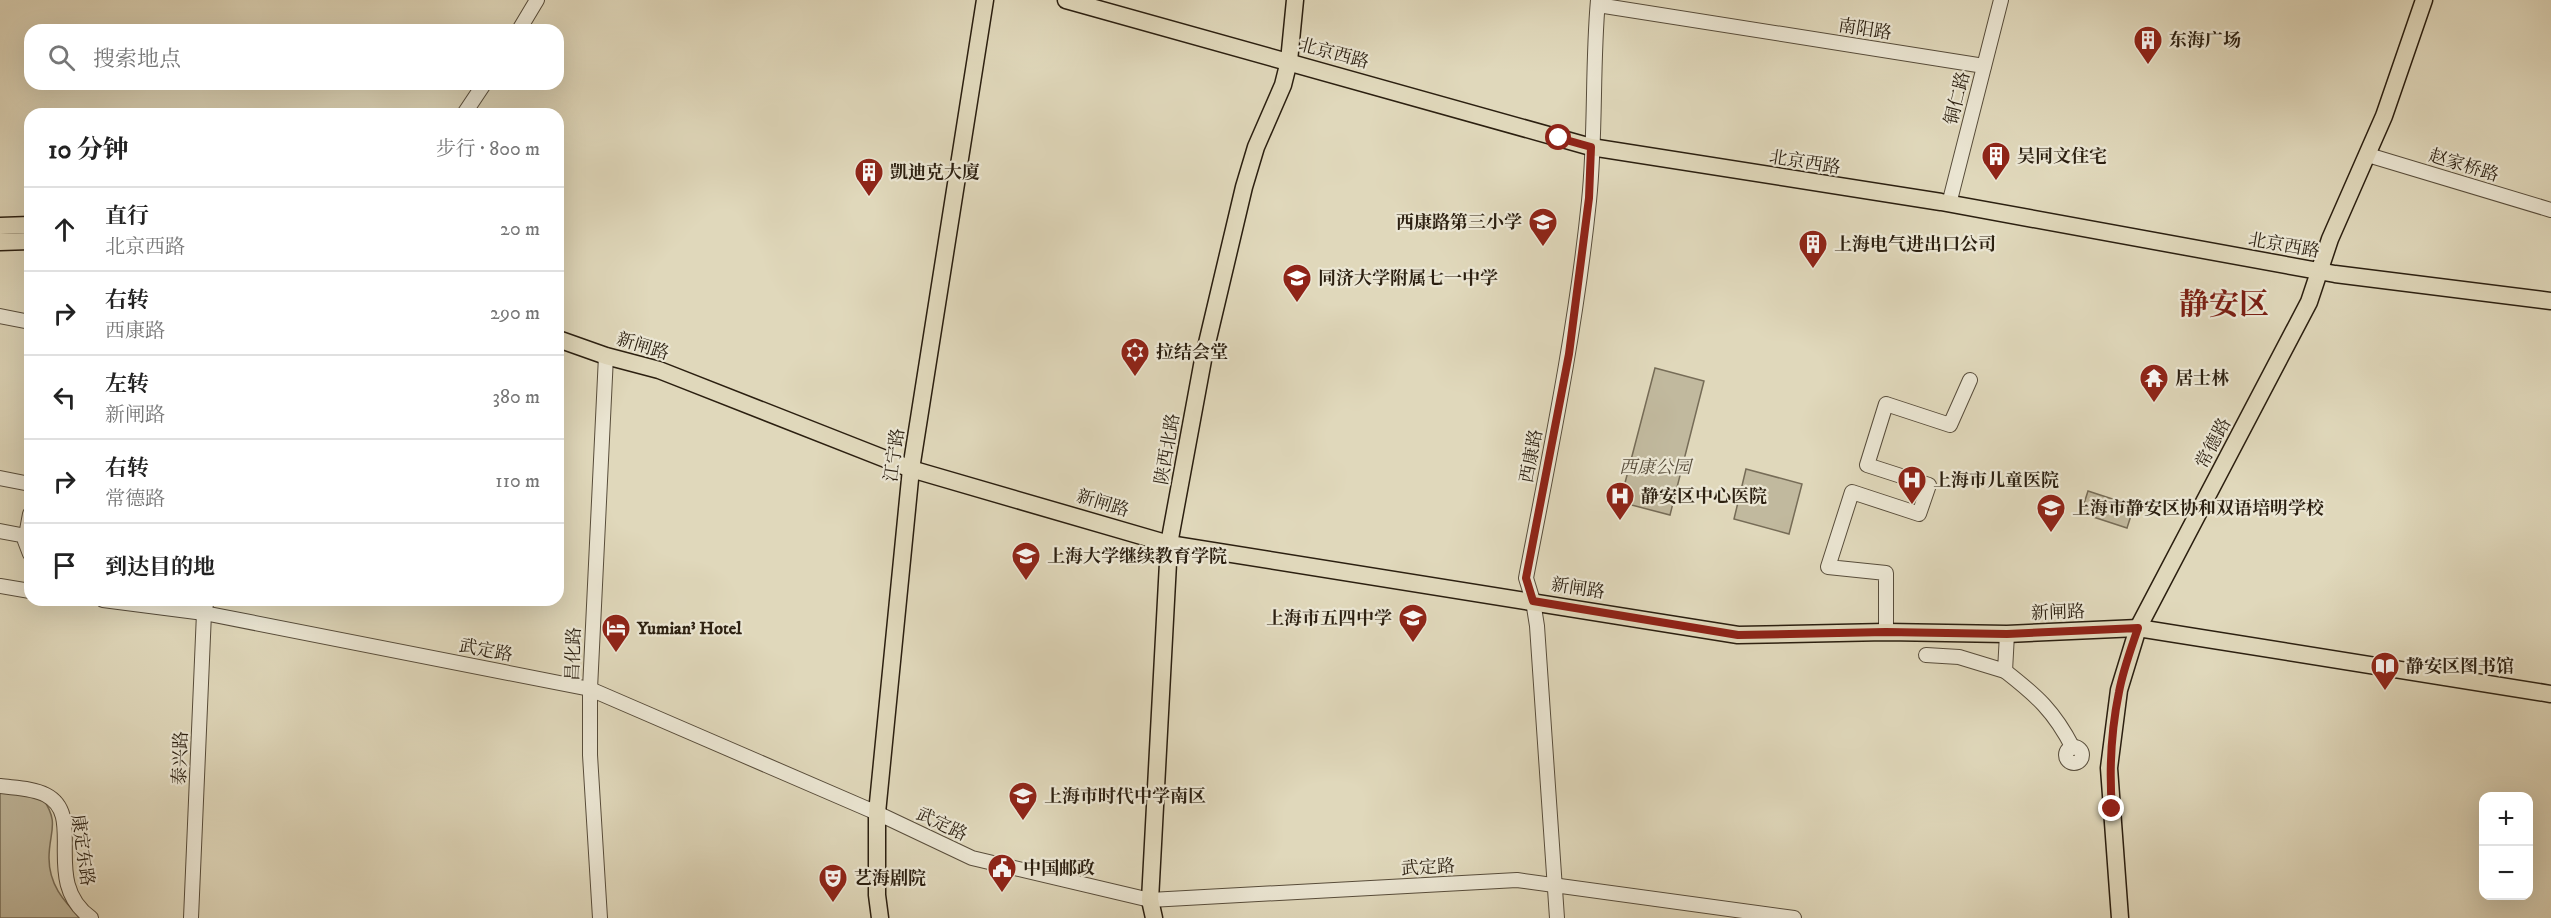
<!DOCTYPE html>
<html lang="zh">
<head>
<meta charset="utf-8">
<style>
  body { margin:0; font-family:"IM FELL DW Pica","Noto Serif SC",serif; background:#f2f2f2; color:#222 }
  .controls { position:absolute; right:18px; bottom:18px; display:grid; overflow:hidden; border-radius:12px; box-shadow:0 6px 24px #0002 }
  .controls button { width:54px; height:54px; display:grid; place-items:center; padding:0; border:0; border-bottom:2px solid #e0e0e0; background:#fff; color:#222; font:30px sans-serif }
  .stop { position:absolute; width:18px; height:18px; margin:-14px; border:4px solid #8f2418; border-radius:50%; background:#fff }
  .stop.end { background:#8f2418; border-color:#fff; box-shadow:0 2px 6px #0008 }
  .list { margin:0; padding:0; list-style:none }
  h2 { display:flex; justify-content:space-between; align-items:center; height:78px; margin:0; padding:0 24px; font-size:26px }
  h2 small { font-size:20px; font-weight:400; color:#767676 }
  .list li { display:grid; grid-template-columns:39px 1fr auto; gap:18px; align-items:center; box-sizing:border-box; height:84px; padding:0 24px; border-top:2px solid #e0e0e0 }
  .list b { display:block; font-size:22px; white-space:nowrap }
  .list p { margin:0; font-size:20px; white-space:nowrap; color:#767676 }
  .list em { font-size:20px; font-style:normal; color:#767676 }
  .icon { flex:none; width:33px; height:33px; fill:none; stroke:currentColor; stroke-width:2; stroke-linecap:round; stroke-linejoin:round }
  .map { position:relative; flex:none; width:2551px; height:918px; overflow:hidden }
  .search { position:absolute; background:#fff; box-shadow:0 6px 24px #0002; left:24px; top:24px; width:540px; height:66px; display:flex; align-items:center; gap:15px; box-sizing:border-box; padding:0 21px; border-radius:18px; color:#767676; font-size:22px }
  .panel { position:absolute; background:#fff; box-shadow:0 6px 24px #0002; left:24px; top:108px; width:540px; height:498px; border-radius:18px }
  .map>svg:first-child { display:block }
</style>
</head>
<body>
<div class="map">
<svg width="2551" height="918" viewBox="0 0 2551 918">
  <rect width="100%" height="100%" fill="#e0d8bb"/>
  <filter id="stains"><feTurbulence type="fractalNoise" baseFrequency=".00333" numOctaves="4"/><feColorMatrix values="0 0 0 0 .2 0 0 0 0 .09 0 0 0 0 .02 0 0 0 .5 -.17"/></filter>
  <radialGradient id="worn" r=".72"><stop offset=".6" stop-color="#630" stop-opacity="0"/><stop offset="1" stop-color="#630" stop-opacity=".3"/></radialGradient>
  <g fill="#c1b99e" stroke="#766c57" stroke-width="1.5">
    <polygon points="1655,368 1704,381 1670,515 1620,502"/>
    <polygon points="1746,469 1802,484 1789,534 1734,519"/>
    <polygon points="2088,491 2134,506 2127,528 2081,513"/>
    <path d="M0,788l43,11c17,24 6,33 6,59 0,26 14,43 32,60h-81z"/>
  </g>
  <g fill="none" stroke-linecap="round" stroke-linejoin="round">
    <g stroke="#584d3b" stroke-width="16">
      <g id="minor">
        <polyline points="1598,5 1984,66"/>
        <polyline points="519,30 537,0"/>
        <polyline points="464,114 484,84"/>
        <polyline points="2368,155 2551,210"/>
        <polyline points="1949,204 2001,0"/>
        <polyline points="0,316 30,322"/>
        <polyline points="0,478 30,484"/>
        <polyline points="30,514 25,541 30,554"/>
        <polyline points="0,531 26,536"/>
        <polyline points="0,586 30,591"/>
        <polyline points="103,600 204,613 590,689 877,813 972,858 1150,900 1517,880 1794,918"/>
        <polyline points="1886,632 1886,573 1828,567 1852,492 1919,514 1929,485 1867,465 1886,404 1950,425 1970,380"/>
        <polyline points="1926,655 1959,657 2005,671 2007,634"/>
        <path d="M2005,671c32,25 49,40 68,77"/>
        <circle cx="2074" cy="755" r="8"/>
        <path d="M0,786c14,2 33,2 46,9 41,21 -6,86 45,123"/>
        <polyline points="191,918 204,613 207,600"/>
        <polyline points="600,918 590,755 590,689 606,356"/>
        <path d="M1557,918l-20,-292 -4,-25 -7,-23c24,-125 50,-250 63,-377 7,-67 3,-134 9,-201"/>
      </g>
    </g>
    <g stroke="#2b1f10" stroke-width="19">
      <g id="major">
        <polyline points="1066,0 1591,147 1941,202 2335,274 2551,301"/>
        <polyline points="0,226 30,225"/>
        <polyline points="0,242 30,241"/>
        <polyline points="558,339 606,356 659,370 911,469 1169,544 1738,635 1886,632 2007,634 2138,628 2551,694"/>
        <polyline points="880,918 877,895 877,813 911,469 985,0"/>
        <polyline points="1154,918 1150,900 1169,544 1203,360 1244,187 1256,147 1283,85 1289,61 1295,0"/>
        <polyline points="2120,918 2109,768 2119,690 2138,628 2309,302 2330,239 2384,116 2424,0"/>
      </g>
    </g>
    <use href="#minor" stroke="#ebe6d3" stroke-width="14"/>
    <use href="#major" stroke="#e0d8bb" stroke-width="16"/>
  </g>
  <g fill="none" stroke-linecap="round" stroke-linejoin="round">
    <path stroke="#8f2418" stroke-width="8" d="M1559,138l32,9 -2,51 -20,156 -43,224 7,23 205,34 148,-3 121,2 131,-6c-7,21 -15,42 -19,64 -8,39 -10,77 -7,117"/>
  </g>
  <defs>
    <g id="building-pin" transform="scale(1.5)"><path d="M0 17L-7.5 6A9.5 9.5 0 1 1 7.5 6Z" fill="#8f2418" stroke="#ebe6d3"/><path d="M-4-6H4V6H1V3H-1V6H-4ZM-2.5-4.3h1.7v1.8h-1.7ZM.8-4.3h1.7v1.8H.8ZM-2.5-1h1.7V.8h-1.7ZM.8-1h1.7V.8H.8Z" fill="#fff"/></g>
    <g id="school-pin" transform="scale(1.5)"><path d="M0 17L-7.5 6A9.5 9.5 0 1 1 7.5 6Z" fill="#8f2418" stroke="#ebe6d3"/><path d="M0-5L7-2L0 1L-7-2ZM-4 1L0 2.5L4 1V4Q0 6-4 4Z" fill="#fff"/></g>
    <g id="synagogue-pin" transform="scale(1.5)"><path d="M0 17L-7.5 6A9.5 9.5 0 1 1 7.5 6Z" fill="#8f2418" stroke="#ebe6d3"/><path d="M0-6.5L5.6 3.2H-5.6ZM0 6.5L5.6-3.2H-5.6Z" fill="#fff"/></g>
    <g id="temple-pin" transform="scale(1.5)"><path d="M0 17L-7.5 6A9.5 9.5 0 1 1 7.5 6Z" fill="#8f2418" stroke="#ebe6d3"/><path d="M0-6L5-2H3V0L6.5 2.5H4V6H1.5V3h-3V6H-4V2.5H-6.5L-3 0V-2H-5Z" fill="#fff"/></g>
    <g id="hospital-pin" transform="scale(1.5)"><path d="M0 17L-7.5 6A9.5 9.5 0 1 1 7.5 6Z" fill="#8f2418" stroke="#ebe6d3"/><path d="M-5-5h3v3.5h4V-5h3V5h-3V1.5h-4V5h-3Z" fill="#fff"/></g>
    <g id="hotel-pin" transform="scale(1.5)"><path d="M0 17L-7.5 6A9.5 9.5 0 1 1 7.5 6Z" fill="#8f2418" stroke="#ebe6d3"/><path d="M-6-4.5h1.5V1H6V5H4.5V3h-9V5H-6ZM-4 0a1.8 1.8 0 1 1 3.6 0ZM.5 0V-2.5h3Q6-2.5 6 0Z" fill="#fff"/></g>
    <g id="library-pin" transform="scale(1.5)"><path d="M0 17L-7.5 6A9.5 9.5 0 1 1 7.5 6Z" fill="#8f2418" stroke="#ebe6d3"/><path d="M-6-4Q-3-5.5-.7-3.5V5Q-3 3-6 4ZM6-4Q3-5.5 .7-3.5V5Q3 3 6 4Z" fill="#fff"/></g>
    <g id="civic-pin" transform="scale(1.5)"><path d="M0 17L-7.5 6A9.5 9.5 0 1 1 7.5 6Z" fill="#8f2418" stroke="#ebe6d3"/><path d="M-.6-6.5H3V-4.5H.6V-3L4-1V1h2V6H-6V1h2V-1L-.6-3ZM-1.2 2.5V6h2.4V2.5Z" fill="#fff"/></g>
    <g id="theatre-pin" transform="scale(1.5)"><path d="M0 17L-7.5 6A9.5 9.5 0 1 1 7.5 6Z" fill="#8f2418" stroke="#ebe6d3"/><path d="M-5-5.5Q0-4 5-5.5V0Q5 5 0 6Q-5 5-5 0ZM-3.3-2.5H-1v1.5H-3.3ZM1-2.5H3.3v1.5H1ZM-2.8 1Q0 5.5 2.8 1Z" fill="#fff"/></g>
  </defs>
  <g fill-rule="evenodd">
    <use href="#building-pin" x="2148" y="40"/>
    <use href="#building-pin" x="1996" y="156"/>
    <use href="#building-pin" x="869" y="172"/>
    <use href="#school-pin" x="1543" y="222"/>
    <use href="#building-pin" x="1813" y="244"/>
    <use href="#school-pin" x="1297" y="278"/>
    <use href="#synagogue-pin" x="1135" y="352"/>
    <use href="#temple-pin" x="2154" y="378"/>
    <use href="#hospital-pin" x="1912" y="480"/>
    <use href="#hospital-pin" x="1620" y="496"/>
    <use href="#school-pin" x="2051" y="508"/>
    <use href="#school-pin" x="1026" y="556"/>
    <use href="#school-pin" x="1413" y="618"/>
    <use href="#hotel-pin" x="616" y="628"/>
    <use href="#library-pin" x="2385" y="666"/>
    <use href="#school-pin" x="1023" y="796"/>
    <use href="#civic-pin" x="1002" y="868"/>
    <use href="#theatre-pin" x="833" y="878"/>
  </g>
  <g text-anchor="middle" stroke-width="4.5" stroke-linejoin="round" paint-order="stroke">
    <g font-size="18" fill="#2b1f10" stroke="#ebe6d3">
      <text transform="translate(1865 29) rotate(9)" y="6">南阳路</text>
      <text transform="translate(1334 53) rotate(15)" y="6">北京西路</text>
      <text transform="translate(1957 98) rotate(-76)" y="6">铜仁路</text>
      <text transform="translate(1805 162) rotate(9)" y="6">北京西路</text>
      <text transform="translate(2464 165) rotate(17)" y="6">赵家桥路</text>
      <text transform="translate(2284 245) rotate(10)" y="6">北京西路</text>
      <text transform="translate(643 346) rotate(17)" y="6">新闸路</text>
      <text transform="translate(2213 443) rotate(-62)" y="6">常德路</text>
      <text transform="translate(1167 449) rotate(-80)" y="6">陕西北路</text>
      <text transform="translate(894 455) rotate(-82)" y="6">江宁路</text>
      <text transform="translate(1531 456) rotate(-79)" y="6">西康路</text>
      <text transform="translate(1103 503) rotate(17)" y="6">新闸路</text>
      <text transform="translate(1578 588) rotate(9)" y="6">新闸路</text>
      <text transform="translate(2058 612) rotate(-2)" y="6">新闸路</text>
      <text transform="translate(486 650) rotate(11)" y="6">武定路</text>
      <text transform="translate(573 654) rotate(-88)" y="6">昌化路</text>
      <text transform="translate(180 758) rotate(-88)" y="6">泰兴路</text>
      <text transform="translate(942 824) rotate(25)" y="6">武定路</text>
      <text transform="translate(83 850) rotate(82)" y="6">康定东路</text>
      <text transform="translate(1428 867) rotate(-3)" y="6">武定路</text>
    </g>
    <g font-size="18" font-weight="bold" fill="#2b1f10" stroke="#ebe6d3" text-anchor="start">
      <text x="2169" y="46">东海广场</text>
      <text x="2017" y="162">吴同文住宅</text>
      <text x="890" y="178">凱迪克大廈</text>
      <text x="1522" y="228" text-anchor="end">西康路第三小学</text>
      <text x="1834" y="250">上海电气进出口公司</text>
      <text x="1318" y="284">同济大学附属七一中学</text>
      <text x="1156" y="358">拉结会堂</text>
      <text x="2175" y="384">居士林</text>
      <text x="1933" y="486">上海市儿童医院</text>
      <text x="1641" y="502">静安区中心医院</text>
      <text x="2072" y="514">上海市静安区协和双语培明学校</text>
      <text x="1047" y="562">上海大学继续教育学院</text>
      <text x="1392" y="624" text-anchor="end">上海市五四中学</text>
      <text x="637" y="634">Yumian³ Hotel</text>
      <text x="2406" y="672">静安区图书馆</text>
      <text x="1044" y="802">上海市时代中学南区</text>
      <text x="1023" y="874">中国邮政</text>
      <text x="854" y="884">艺海剧院</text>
    </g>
    <g font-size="18" font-style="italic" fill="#584d3b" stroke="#ebe6d3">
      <text x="1655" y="473">西康公园</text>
    </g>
    <g font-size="30" font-weight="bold" fill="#7a1f14" stroke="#ebe6d3">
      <text x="2224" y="314">静安区</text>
    </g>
  </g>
  <rect width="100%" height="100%" filter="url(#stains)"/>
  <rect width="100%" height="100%" fill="url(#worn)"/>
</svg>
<div class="controls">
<button>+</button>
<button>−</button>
</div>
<div class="stop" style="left:1559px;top:138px"></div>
<div class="stop end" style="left:2112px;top:809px"></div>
<div class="search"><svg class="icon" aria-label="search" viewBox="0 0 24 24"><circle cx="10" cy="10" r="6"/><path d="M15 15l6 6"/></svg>搜索地点</div>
<section class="panel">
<h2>10 分钟<small>步行 · 800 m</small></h2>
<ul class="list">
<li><svg class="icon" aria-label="ahead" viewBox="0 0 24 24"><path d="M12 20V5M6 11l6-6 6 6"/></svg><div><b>直行</b><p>北京西路</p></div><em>20 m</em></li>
<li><svg class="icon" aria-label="right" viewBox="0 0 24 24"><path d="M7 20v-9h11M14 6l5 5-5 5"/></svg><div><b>右转</b><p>西康路</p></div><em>290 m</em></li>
<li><svg class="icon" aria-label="left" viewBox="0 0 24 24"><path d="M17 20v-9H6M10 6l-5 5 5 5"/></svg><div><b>左转</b><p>新闸路</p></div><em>380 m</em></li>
<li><svg class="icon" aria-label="right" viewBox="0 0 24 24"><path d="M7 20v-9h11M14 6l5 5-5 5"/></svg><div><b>右转</b><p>常德路</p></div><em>110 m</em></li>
<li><svg class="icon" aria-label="arrive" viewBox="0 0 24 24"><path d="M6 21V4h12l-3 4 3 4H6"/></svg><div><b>到达目的地</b></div></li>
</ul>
</section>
</div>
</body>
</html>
